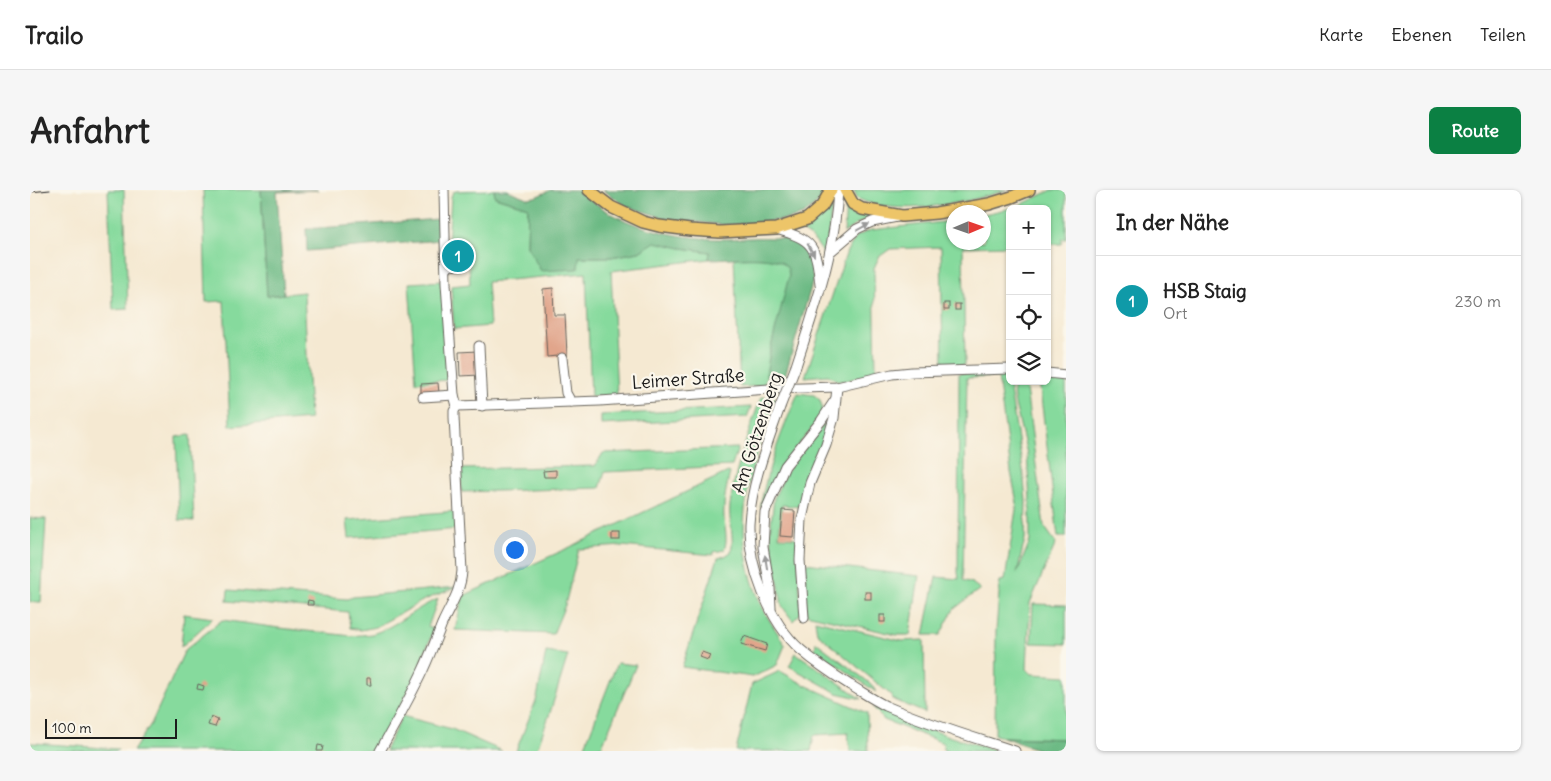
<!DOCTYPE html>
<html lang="de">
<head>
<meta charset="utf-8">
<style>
  body { margin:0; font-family:Delius,sans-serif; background:#f6f6f6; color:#222 }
  .controls { position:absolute; right:15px; top:15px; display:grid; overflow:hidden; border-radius:8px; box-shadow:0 1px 4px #0004 }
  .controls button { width:45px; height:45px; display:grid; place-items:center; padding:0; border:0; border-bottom:1px solid #e0e0e0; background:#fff; color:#222; font:25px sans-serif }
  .compass { position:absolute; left:916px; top:15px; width:45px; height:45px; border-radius:50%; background:#fff; box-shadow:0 1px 4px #0004; rotate:88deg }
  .scale { position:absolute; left:15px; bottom:12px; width:132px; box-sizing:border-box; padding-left:5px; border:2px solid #1c1c1c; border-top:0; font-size:14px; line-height:18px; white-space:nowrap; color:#1c1c1c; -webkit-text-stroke:4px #fbf7ec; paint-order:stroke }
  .you { position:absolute; left:484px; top:359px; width:18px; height:18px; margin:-12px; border:4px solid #fff; border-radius:50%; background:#1a73e8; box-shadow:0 0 0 8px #1a73e833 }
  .badge { display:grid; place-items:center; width:32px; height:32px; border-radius:50%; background:#0b8043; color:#fff; font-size:16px; font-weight:700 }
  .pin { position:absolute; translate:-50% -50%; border:2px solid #fff; box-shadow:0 1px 5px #0006 }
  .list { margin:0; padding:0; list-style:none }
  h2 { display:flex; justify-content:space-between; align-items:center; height:65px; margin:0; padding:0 20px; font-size:21px }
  h2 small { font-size:16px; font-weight:400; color:#767676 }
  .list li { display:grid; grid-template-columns:32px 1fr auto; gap:15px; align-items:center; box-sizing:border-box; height:90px; padding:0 20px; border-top:1px solid #e0e0e0 }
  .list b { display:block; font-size:19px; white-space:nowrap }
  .list p { margin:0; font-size:16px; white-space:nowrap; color:#767676 }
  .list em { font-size:16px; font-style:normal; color:#767676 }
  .icon { flex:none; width:28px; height:28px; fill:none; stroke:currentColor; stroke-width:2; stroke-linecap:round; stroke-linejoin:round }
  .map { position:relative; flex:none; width:1036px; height:561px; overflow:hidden; border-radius:8px }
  header { display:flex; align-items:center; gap:30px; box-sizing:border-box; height:70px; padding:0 25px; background:#fff; border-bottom:1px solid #e0e0e0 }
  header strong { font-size:24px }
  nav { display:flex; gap:28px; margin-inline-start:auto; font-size:18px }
  .intro { display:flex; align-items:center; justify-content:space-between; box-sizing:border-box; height:120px; padding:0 30px }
  h1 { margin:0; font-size:35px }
  .button { padding:12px 22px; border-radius:8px; background:#0b8043; color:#fff; font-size:18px; font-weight:700 }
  main { display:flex; gap:30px; padding:0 30px }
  aside { flex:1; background:#fff; border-radius:8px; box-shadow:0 1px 4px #0004 }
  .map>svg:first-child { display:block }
</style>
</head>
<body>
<header>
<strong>Trailo</strong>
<nav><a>Karte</a><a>Ebenen</a><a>Teilen</a></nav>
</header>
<div class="intro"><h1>Anfahrt</h1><a class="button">Route</a></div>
<main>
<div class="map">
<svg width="1036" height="561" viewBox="0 0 1036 561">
  <rect width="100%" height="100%" fill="#fbf7ec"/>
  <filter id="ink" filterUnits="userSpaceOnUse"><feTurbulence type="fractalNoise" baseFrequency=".02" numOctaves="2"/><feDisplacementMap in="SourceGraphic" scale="10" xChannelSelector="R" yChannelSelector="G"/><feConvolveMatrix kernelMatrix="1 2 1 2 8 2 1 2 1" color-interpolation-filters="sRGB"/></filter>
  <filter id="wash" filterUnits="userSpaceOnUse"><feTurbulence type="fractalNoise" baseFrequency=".0096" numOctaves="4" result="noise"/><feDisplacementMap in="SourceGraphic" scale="20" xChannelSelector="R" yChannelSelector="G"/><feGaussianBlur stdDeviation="1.12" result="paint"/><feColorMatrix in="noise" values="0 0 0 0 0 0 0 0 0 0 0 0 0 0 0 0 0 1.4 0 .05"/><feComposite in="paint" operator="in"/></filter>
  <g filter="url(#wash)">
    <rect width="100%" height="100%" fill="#f5e9d2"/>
    <g fill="#86da9d" stroke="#517b5c">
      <polygon points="78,0 94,0 98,119 83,120"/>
      <polygon points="173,0 231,0 237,106 274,102 280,229 200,236 194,111 176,112"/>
      <polygon points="464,0 465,7 498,17 497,56 549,67 581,67 609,62 625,51 652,58 681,62 679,69 581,81 587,205 561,207 556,83 457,92 460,136 424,139 421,96 440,94 438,55 418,55 421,7 423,2 427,1"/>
      <path d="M824,0h153c-39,13 -113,28 -150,8z"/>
      <polygon points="1022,0 1036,0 1036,49 1032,49 1032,54 1017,54 1017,19 980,19 980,56 933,57 935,175 913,176 911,57 860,59 849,67 844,78 846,183 814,191 807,190 798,185 775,187 817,61 827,46 841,40 923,31 924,52 954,52 954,24 986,17"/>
      <path d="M816,11l32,15c-13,4 -23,8 -34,17z"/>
      <path d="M802,17l-7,51c-7,-15 -14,-24 -30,-30 15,-4 26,-10 37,-21z"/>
      <path d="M704,68c14,0 47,-4 54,10 2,5 1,11 0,16l-18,67 -5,31 -3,4 -22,1z"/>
      <polygon points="413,91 419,190 386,192 379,93"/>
      <polygon points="977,182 993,280 996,311 995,349 987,383 1000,351 1000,311 997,264 984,210 982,191 995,191 1014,336 1026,353 1000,413 997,479 1002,484 1036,486 1036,549 973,547 965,545 966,441 970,391 975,390 987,313 981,282 968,187 937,188 933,390 942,393 950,399 924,419 910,445 894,445 906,387 929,389 928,382 929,183"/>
      <polygon points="1017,186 1036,188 1036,347 1028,347 1009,191 1017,191"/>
      <path d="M768,203l16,2 6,5 2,7 -1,10 -39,48 -22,43c7,-40 22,-77 38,-115z"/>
      <path d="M731,207l15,1c-26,73 -48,128 -16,204 6,15 17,29 25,43l-8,20 -24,12 -71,-10 36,-109 7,-2 6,-4c4,-16 -3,-31 -1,-47 5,-37 19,-73 31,-108z"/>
      <polygon points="721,217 717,227 571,235 571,225"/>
      <polygon points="796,232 791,257 775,295 770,317 752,315 749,347 767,348 771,423 763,431 752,416 740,343 744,308 757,281 769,265"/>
      <polygon points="160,245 164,331 149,330 146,247"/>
      <polygon points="708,258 702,276 575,282 570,298 432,302 430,279 565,276 573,263"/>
      <path d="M698,282l2,1c-4,15 -7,30 -6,46 1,11 4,21 0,31l-10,2 -1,3 -91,-9 -43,3 -14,56 -12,29 -98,-4 8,-34 101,-46z"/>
      <polygon points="427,321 428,339 319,348 317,330"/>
      <polygon points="0,328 16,329 11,412 0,412"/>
      <polygon points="775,373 889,386 880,445 867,445 776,424"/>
      <polygon points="427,397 394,410 346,437 331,440 320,438 318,422 197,411 198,400 317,409 323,407"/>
      <path d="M408,409l-10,28 6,2 -21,54 -37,68h-243l18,-27 34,-74 37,-30 57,8 73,8c6,-1 13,-1 20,-2 24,-7 43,-26 66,-35z"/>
      <polygon points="1003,414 1036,415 1036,454 1001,453"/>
      <polygon points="154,424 183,428 151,457"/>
      <polygon points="785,430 872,451 894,450 895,523 862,509 861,505 787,443"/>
      <polygon points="786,452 841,494 846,502 785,459"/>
      <polygon points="516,462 538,465 520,523 506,561 486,561 507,508"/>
      <polygon points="766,463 832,509 807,503 759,476"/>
      <polygon points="587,473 606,475 572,556 553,561"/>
      <polygon points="750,481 775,495 837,523 838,561 820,561 818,543 784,545 781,561 706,561 722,494"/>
      <polygon points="843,517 921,547 969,561 914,561 913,553 854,530"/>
      <polygon points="372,526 422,539 472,561 355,561"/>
      <polygon points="0,553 4,553 88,559 87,561 0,561"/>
    </g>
    <g fill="#6cba84" stroke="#446b50">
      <polygon points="231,0 288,0 247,2 254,104 237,106"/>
      <path d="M464,0h13l20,8 8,-1 16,-7h30c5,5 11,11 17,15 33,25 91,35 131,34 19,-1 53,-4 69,4 13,6 14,24 15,37l-28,96 -19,-1 4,-24 19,-75c-1,-6 -1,-10 -7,-13 -12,-9 -57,-4 -73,-4l1,-7 -29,-4 -26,-6 -16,10 -28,5h-32l-1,12 -37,2 -14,-25 1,-39 -33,-10z"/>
      <polygon points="573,0 795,0 790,11 773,25 759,29 727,33 694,35 638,29 596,16"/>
      <polygon points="409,29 411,50 277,61 276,39"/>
      <polygon points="973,547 1036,549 1036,561 1012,561"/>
    </g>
    <g id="blocks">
      <g fill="#e1a58b">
        <polygon points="433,60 433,72 424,73 423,61"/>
        <polygon points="523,98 524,125 535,125 537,165 517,167 513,99"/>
        <rect x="914" y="113" width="5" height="7"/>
        <rect x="925" y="114" width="5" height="6"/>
        <polygon points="448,161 450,185 430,186 429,162"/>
        <polygon points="408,193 409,203 391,204 391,194"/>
        <polygon points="526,280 526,287 514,287 513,281"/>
        <polygon points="752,320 765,321 763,347 750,346"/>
        <rect x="582" y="343" width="8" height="7"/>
        <rect x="835" y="402" width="6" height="7"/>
        <polygon points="278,410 283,411 283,415 277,415"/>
        <rect x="850" y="425" width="5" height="7"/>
        <polygon points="714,446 737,454 735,461 711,454"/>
        <polygon points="672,462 680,465 678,470 670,467"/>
        <polygon points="337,488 340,488 341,495 337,495"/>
        <polygon points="168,494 174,496 173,500 167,499"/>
        <polygon points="181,527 188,530 185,537 178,535"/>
        <polygon points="288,555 293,556 292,561 287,561"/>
      </g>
    </g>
  </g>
  <g filter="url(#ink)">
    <use href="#blocks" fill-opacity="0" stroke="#68645c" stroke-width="1"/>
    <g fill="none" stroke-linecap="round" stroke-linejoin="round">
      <g stroke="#68645c" stroke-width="11">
        <g id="minor">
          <path d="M746,39c38,11 40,17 44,56"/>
          <polyline points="800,62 827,39 842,32 867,27"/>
          <polyline points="416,76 432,75"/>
          <polyline points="449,156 452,216"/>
          <polyline points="532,168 536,203 541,212"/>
          <path d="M766,176c19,-59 39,-113 42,-176"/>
          <polyline points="1017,183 1036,185"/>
          <polyline points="393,207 424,205"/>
          <polyline points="427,216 570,211 739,199 807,197 862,184 882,182 980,179"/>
          <path d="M750,217c-13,38 -29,77 -31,117 -1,42 20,98 52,126 15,13 33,25 49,35 12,7 24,15 36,21 42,18 86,31 129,45"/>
          <polyline points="741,418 740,398 733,357 735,322 755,276 791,231 805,210"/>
          <polyline points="774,428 770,370 772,329 780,293 796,255 804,228 807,197"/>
          <path d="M350,561c15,-27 30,-53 43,-81 7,-15 13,-31 19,-46 8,-18 19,-33 20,-53l-8,-154v-6l3,-5 -3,-11 -8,-111 -2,-94"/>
        </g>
      </g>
      <g stroke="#68645c" stroke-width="14">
        <g id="major">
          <polyline points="559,0 581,17 613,32 629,36 660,40 690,42 746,39 777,29 792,16 801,0"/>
          <polyline points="815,0 823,14 832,19 872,26 906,23 959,14 982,7 999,0"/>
        </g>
      </g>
      <use href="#minor" stroke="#fff" stroke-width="9"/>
      <use href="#major" stroke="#edc569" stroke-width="11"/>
      <polyline stroke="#1c1c1c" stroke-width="1" points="0,2 20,0"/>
      <g stroke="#68645c" stroke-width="11" stroke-linecap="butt">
        <polyline id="minor-bridge" points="750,217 766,176"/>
      </g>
      <use href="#minor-bridge" stroke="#fff" stroke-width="9"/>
    </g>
    <defs><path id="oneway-solid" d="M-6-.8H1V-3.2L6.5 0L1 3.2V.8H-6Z" transform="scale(1.25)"/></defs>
    <g fill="#999">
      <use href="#oneway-solid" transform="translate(833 37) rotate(-28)"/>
      <use href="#oneway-solid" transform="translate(781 60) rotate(61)"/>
      <use href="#oneway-solid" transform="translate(736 372) rotate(-99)"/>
    </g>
  </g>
  <g text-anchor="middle" stroke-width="4.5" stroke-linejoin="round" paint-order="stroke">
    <g font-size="18" fill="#1c1c1c" stroke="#fbf7ec">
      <text transform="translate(658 189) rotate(-4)" y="6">Leimer Straße</text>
      <text transform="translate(727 243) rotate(-72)" y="6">Am Götzenberg</text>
    </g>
  </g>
</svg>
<div class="controls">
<button>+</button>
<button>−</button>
<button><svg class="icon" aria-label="locate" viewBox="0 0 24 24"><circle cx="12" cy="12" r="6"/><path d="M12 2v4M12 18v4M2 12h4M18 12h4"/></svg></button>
<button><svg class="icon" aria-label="layers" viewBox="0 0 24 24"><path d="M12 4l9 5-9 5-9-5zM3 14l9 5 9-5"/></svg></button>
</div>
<svg class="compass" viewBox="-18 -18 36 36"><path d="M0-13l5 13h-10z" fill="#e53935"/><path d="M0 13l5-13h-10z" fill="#767676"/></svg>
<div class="scale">100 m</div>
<div class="you"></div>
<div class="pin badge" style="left:428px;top:66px;background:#0f9aa8">1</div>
</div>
<aside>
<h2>In der Nähe<small></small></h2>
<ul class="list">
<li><span class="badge" style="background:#0f9aa8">1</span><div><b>HSB Staig</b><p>Ort</p></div><em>230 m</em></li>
</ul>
</aside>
</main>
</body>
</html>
